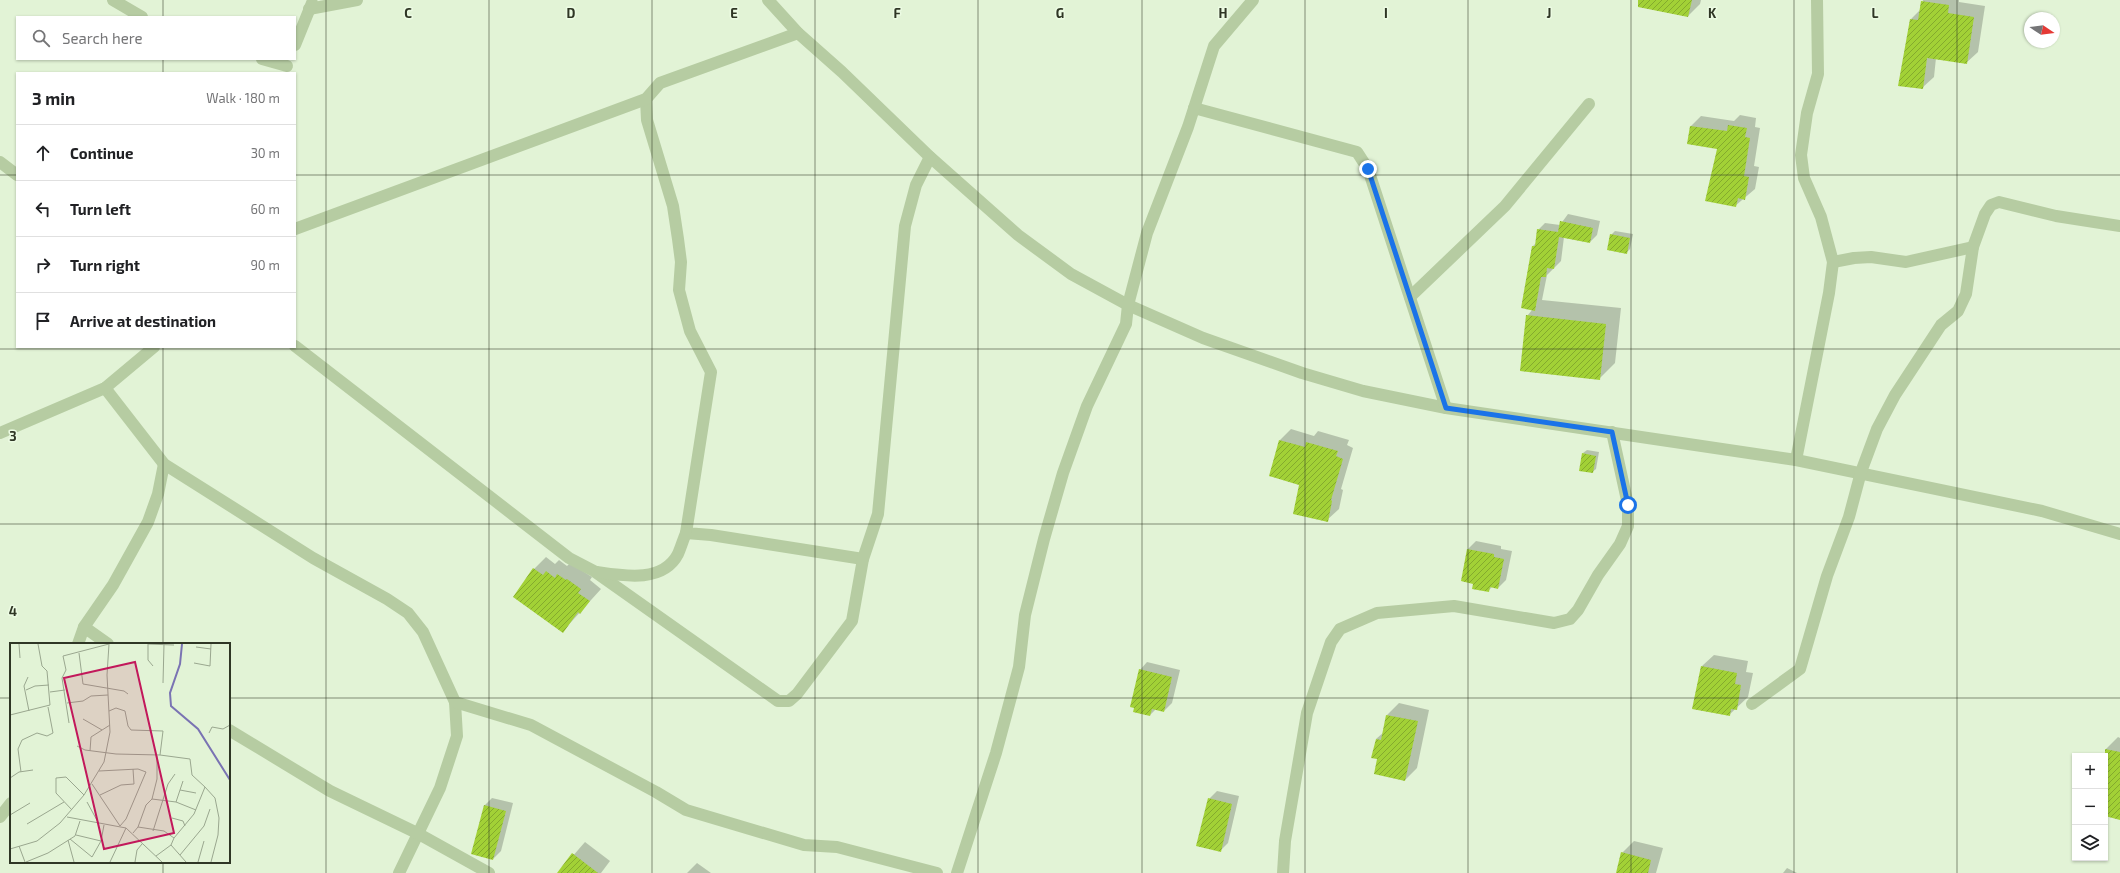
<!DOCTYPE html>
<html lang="en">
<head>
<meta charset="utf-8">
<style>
  body { margin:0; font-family:"Exo 2",sans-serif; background:#f2f2f2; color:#202124 }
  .controls { position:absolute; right:12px; bottom:12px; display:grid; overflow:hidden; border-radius:0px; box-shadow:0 1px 3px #0004 }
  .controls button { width:36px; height:36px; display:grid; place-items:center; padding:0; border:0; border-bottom:1px solid #e0e0e0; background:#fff; color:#202124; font:20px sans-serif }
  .compass { position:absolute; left:2024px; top:12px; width:36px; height:36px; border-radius:50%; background:#fff; box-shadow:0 1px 3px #0004; rotate:103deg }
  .stop { position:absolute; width:12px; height:12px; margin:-9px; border:3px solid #1a73e8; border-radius:50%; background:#fff }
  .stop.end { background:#1a73e8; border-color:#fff; box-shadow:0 1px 4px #0008 }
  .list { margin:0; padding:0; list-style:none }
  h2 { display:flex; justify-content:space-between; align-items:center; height:52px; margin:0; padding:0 16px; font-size:17px }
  h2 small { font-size:13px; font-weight:400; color:#757577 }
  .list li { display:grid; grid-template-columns:26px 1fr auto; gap:12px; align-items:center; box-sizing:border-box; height:56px; padding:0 16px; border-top:1px solid #e0e0e0 }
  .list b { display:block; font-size:15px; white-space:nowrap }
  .list em { font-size:13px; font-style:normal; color:#757577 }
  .icon { flex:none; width:22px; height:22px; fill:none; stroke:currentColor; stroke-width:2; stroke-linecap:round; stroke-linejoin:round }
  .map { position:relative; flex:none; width:2120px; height:873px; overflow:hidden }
  .search { position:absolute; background:#fff; box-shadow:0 1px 3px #0004; left:16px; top:16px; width:280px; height:44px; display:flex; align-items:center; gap:10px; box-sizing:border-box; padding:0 14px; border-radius:0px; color:#757577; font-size:15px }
  .panel { position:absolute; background:#fff; box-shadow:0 1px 3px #0004; left:16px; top:72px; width:280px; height:276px; border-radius:0px }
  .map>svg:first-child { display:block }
</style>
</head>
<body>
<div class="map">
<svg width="2120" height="873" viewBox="0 0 2120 873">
  <defs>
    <pattern id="building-hatch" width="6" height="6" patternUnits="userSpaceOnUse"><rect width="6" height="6" fill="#a2d136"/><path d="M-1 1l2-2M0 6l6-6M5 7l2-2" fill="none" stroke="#84aa2d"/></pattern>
  </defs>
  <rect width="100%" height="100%" fill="#e2f3d6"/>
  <g fill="#0003">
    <polygon points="1640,0 1701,0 1700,4 1688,16"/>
    <polygon points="1923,0 1959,0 1959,2 1985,6 1978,52 1966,63 1936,58 1934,77 1922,88 1911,19 1921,9"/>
    <polygon points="1740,115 1756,118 1755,127 1760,128 1754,166 1759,167 1755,189 1735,206 1718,148 1691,126 1701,116 1734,121"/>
    <polygon points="1568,214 1600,221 1597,235 1590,242 1564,237 1561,261 1547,275 1542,300 1621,308 1615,363 1599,379 1527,316 1533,309 1533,246 1536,243 1538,230 1545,223 1560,225"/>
    <polygon points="1615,231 1633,234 1630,249 1626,253 1611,235"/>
    <polygon points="1291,429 1314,436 1318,431 1349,440 1347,445 1353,448 1341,489 1343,490 1339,509 1327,520 1301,484 1270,475 1280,440"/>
    <polygon points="1587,450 1599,452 1596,469 1592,472 1583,453"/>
    <polygon points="1476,541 1501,546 1501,549 1512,551 1506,580 1498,588 1492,587 1488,591 1474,583 1462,581 1468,549"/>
    <polygon points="546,557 555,564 559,560 567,566 570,563 592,577 590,580 601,589 563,631 534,569"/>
    <polygon points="1714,655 1748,661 1746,672 1753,673 1748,697 1729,715 1702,666"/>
    <polygon points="1147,662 1180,670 1172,703 1164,711 1156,709 1150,715 1140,670"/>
    <polygon points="1399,703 1429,710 1417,768 1405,780 1376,739 1384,732 1387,715"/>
    <polygon points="2118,737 2120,738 2120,819 2105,815 2105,756 2106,749"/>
    <polygon points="1217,791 1239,796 1228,843 1220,851 1209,799"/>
    <polygon points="492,798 513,803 501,851 493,859 485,805"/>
    <polygon points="1634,841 1663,848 1656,873 1617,873 1622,853"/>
    <polygon points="585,842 610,861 601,873 558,873"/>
    <polygon points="697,863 711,873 687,873"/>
    <polygon points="1787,868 1797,873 1783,873"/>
  </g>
  <g fill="url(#building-hatch)">
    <polygon points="1638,0 1692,0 1688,17 1638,7"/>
    <polygon points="1921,1 1949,5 1948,13 1974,17 1967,64 1927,58 1923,89 1898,86 1910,19 1918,20"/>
    <polygon points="1728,125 1747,128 1745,137 1750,138 1744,176 1749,177 1745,200 1738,198 1736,207 1705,201 1717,149 1687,144 1690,126 1727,131"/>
    <polygon points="1560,221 1593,228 1590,243 1559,237 1554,269 1547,268 1546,277 1541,277 1535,311 1521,308 1532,246 1535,246 1537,229 1558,232"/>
    <polygon points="1610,234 1630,238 1627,254 1607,250"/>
    <polygon points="1526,315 1606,324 1600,380 1520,371"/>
    <polygon points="1279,440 1305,447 1306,442 1338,451 1336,456 1343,459 1331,500 1332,501 1328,522 1293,514 1299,485 1269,476"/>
    <polygon points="1582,453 1596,456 1593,473 1579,471"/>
    <polygon points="1467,549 1494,554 1494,557 1504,559 1498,589 1490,587 1489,592 1472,589 1473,584 1461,581"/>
    <polygon points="533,568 543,575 546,571 555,578 557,574 566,580 567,579 581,589 578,593 590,601 580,614 578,612 563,633 513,597"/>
    <polygon points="1701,666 1737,673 1735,684 1741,685 1737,710 1731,709 1730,716 1692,709"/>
    <polygon points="1139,669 1172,677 1164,712 1152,709 1150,716 1133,712 1134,708 1130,707"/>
    <polygon points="1386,715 1418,721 1405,781 1374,774 1377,759 1371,758 1376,739 1381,740"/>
    <polygon points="2105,749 2120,752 2120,820 2105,816"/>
    <polygon points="1208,798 1232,804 1221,852 1196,846"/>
    <polygon points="484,805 506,811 493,860 471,854"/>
    <polygon points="1621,852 1651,860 1648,873 1616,873"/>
    <polygon points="572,853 598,873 557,873"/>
  </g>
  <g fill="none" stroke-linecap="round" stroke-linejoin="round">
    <g stroke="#b6cca2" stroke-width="12">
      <polyline points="113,0 142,17"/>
      <polyline points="768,0 798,33 842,72 930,157 1018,235 1071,274 1128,305 1203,338 1302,373 1363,391 1446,408 1796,460 2042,511 2120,534"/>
      <polyline points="309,9 357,0"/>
      <polyline points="295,45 312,3"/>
      <polyline points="262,59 287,66"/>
      <polyline points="646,99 647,120 673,206 678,239 681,262 679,290 690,331 711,372 686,533 711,535 863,559"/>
      <polyline points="1194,108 1357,152 1368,169 1446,408"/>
      <polyline points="0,162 17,175"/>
      <polyline points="295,229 646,99 660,83 798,33"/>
      <polyline points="1833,262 1854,258 1871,257 1906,262 1973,247"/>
      <polyline points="1410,297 1505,206 1589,104"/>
      <polyline points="295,346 569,558 594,571 778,701 789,701 797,694 852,621 863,559 878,514 905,226 916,185 930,157"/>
      <polyline points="105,388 164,464 313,558 387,599 408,613 423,632 455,702 457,736 440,788 399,873"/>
      <polyline points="0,433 105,388 154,347"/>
      <polyline points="1796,460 1829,293 1833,262 1821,217 1804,178 1801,155 1807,113 1818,74 1817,0"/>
      <path d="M597,572c27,4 66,11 81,-18 3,-7 5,-14 8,-21"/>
      <polyline points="84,627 108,644"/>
      <polyline points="78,644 84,627 113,585 148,522 158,494 164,464"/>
      <polyline points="455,702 531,725 656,792 686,810 804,845 837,847 937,873"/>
      <polyline points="1752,704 1800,669 1827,576 1849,517 1861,472 1877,429 1895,395 1941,325 1958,311 1966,294 1973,247 1985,214 1991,205 1999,202 2056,216 2120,226"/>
      <polyline points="229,730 330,791 417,833 489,873"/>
      <polyline points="0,817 11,803"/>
      <polyline points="957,873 996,753 1019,667 1025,615 1044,539 1063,473 1087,406 1126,324 1128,305 1147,233 1188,127 1214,46 1253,0"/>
      <polyline points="1283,873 1285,841 1307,713 1331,642 1340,629 1377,613 1454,606 1554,623 1570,619 1578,610 1598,575 1620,544 1628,526 1628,505 1612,432"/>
    </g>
  </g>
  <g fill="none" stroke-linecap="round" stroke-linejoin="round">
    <polyline stroke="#1a73e8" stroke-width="5" points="1368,169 1446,408 1612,432 1628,505"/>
  </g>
  <path fill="none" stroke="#2f3625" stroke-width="1" stroke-opacity="0.55" d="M163,0v17M326,0v873M489,0v873M652,0v873M815,0v873M978,0v873M1142,0v873M1305,0v873M1468,0v873M1631,0v873M1794,0v873M1957,0v873M163,59v14M0,175h17M295,175h1825M163,347v297M0,349h2120M0,524h2120M0,698h11M229,698h1891M163,862v11"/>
  <g transform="translate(10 643)">
    <rect width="220" height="220" fill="#e2f3d6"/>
    <path fill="none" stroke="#7a73b3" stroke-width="2" d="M172,1l-2,20 -10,29 1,13 27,23 32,51"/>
    <path fill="none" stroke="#9aa78f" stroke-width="1" d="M9,1l1,14M138,1l26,1M138,1v16l5,6M186,4l15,2M69,10l4,31 41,7 4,3M184,20l16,3 1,-22M18,34l-4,9 5,25M153,40l1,-39M16,47l9,-4 14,-1M40,49l15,-2M57,60l16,-2 8,-5 17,-1M99,68l7,-3 9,3 3,15 3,4 32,1 -3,24M0,72l40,-10 -3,-34 -5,-5 -4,-22M73,76l19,11M59,80l-7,-45 4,-8 -3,-14 46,-12M199,90l3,-6 11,2 7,-4M67,103l8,4 31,4 44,1 30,4 2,16 13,12M80,108l1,-14 19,-12M11,129l-3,-23 4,-9 15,-7 10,3 6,-3 -5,-26M0,135l9,-6 14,-2M82,141l28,42 6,-7 20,-47 -8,-3 -39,2M170,147l16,3M90,152l21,-10 13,-1 -1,-15M142,156l5,-20v-23M77,159l12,22M166,159l7,-21M62,167l-16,-17v-15l10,-1 18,18M0,172l20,-12M57,174l59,11 36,34M162,175l11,3 2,5M17,181l37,-22M128,184l26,4 10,7M143,188l15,-47 7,-10M123,190l5,-6 8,-22 6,-6 24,3 20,8M66,192l25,6M60,196l22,18 9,-16 3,-16M58,197l6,22M9,203l6,16M0,206l27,-8 23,-18 24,-28 20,-33 6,-30 -3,-57 2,-31M170,212l24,-29 6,-17M146,213l15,-11M16,219l22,-9 27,-17 5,-15M100,219l16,-34M125,219l2,-12 5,-6M176,219l-15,-17 3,-7 20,-24 11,-27 10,11 4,20 -1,17 -7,27M188,219l6,-21"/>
    <path fill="#c2185b" fill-opacity="0.15" stroke="#c2185b" stroke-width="2" d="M125,19l39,171 -70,16 -40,-171z"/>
    <rect width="220" height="220" fill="none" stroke="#2f3625" stroke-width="2"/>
  </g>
  <g font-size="13" text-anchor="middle" font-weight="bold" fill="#2f3625" stroke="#ecfbe3" stroke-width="3" stroke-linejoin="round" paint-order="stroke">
    <text x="408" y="18">C</text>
    <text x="571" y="18">D</text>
    <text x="734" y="18">E</text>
    <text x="897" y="18">F</text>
    <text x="1060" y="18">G</text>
    <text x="1223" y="18">H</text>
    <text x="1386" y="18">I</text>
    <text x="1549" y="18">J</text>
    <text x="1712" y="18">K</text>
    <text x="1875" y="18">L</text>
    <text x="13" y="441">3</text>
    <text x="13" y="616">4</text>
  </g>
</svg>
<div class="controls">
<button>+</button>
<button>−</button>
<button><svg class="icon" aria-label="layers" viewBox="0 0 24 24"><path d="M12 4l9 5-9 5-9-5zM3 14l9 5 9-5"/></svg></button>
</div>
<svg class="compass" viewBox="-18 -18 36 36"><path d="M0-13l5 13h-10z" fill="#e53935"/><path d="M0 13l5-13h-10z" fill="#757577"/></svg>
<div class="stop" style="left:1628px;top:505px"></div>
<div class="stop end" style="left:1368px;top:169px"></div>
<div class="search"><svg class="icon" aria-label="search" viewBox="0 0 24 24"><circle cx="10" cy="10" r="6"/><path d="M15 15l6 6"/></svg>Search here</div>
<section class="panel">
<h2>3 min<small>Walk · 180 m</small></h2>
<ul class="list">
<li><svg class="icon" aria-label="ahead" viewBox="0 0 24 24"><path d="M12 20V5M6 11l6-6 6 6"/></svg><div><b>Continue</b></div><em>30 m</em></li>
<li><svg class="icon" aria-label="left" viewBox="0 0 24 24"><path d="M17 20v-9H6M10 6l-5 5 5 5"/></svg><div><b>Turn left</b></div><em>60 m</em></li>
<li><svg class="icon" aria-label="right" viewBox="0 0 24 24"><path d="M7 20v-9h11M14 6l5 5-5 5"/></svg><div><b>Turn right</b></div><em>90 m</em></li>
<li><svg class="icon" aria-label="arrive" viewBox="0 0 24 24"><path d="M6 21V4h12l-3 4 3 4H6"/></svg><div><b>Arrive at destination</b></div></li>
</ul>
</section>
</div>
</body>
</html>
